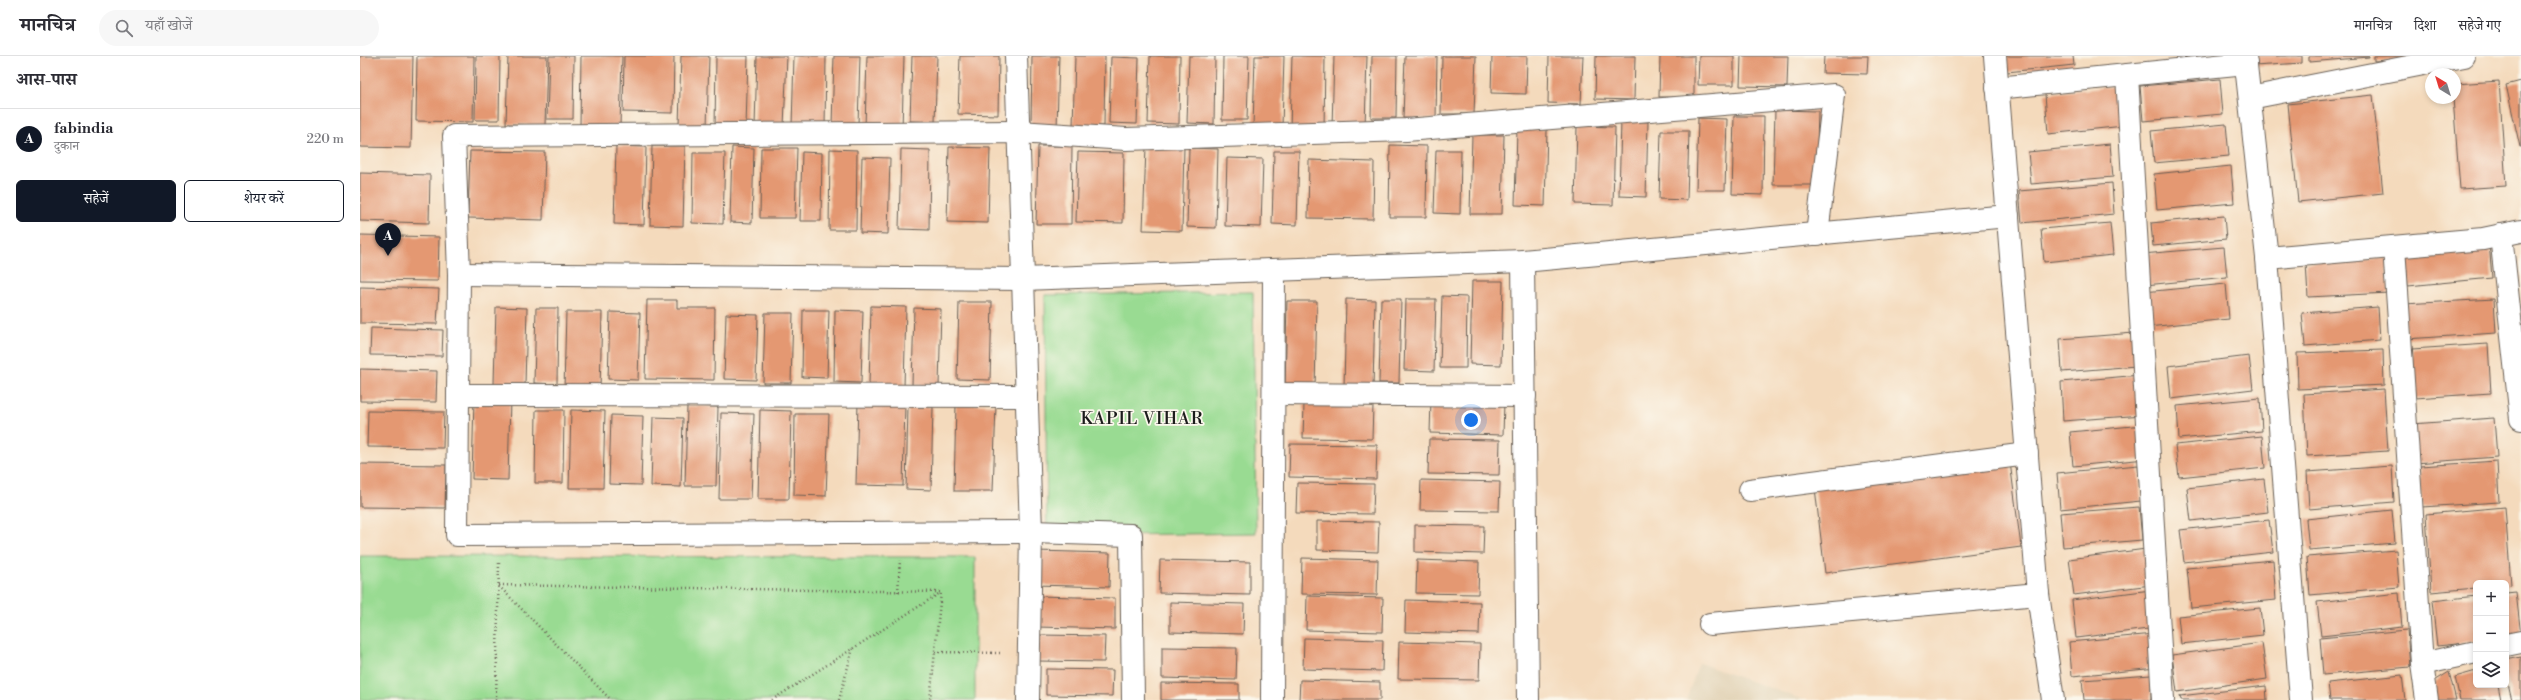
<!DOCTYPE html>
<html lang="hi">
<head>
<meta charset="utf-8">
<style>
  body { margin:0; font-family:"Libre Bodoni","Noto Serif Devanagari",serif; background:#f7f7f7; color:#2b2b33 }
  .controls { position:absolute; right:12px; bottom:12px; display:grid; overflow:hidden; border-radius:6px; box-shadow:0 2px 6px #0003 }
  .controls button { width:36px; height:36px; display:grid; place-items:center; padding:0; border:0; border-bottom:1px solid #e1e1e2; background:#fff; color:#2b2b33; font:20px sans-serif }
  .compass { position:absolute; left:2065px; top:12px; width:36px; height:36px; border-radius:50%; background:#fff; box-shadow:0 2px 6px #0003; rotate:322deg }
  .you { position:absolute; left:1111px; top:364px; width:14px; height:14px; margin:-10px; border:3px solid #fff; border-radius:50%; background:#1a73e8; box-shadow:0 0 0 6px #1a73e833 }
  .badge { display:grid; place-items:center; width:26px; height:26px; border-radius:50%; background:#111827; color:#fff; font-size:13px; font-weight:700 }
  .pin { position:absolute; translate:-50% -33px; filter:drop-shadow(0 1px 2px #0008) }
  .pin::after { content:''; position:absolute; top:21px; width:14px; height:12px; background:inherit; clip-path:polygon(0 0,100% 0,50% 100%) }
  .list { margin:0; padding:0; list-style:none }
  h2 { display:flex; justify-content:space-between; align-items:center; height:52px; margin:0; padding:0 16px; font-size:17px }
  h2 small { font-size:13px; font-weight:400; color:#7c7c81 }
  .list li { display:grid; grid-template-columns:26px 1fr auto; gap:12px; align-items:center; box-sizing:border-box; height:60px; padding:0 16px; border-top:1px solid #e1e1e2 }
  .list b { display:block; font-size:15px; white-space:nowrap }
  .list p { margin:0; font-size:13px; white-space:nowrap; color:#7c7c81 }
  .list em { font-size:13px; font-style:normal; color:#7c7c81 }
  .actions { display:flex; gap:8px; padding:12px 16px }
  .actions a { flex:1; padding:9px 0; border:1px solid #111827; border-radius:6px; text-align:center; font-size:14px; color:#111827 }
  .actions .main { background:#111827; color:#fff }
  .icon { flex:none; width:22px; height:22px; fill:none; stroke:currentColor; stroke-width:2; stroke-linecap:round; stroke-linejoin:round }
  .map { position:relative; flex:none; width:2161px; height:644px; overflow:hidden }
  header { display:flex; align-items:center; gap:24px; box-sizing:border-box; height:56px; padding:0 20px; background:#fff; border-bottom:1px solid #e1e1e2 }
  header strong { font-size:19px }
  nav { display:flex; gap:22px; margin-inline-start:auto; font-size:14px }
  .search { width:280px; height:36px; background:#f7f7f7; display:flex; align-items:center; gap:10px; box-sizing:border-box; padding:0 14px; border-radius:22px; color:#7c7c81; font-size:15px }
  main { display:flex }
  aside { flex:1; background:#fff }
  .map>svg:first-child { display:block }
</style>
</head>
<body>
<header>
<strong>मानचित्र</strong>
<div class="search"><svg class="icon" aria-label="search" viewBox="0 0 24 24"><circle cx="10" cy="10" r="6"/><path d="M15 15l6 6"/></svg>यहाँ खोजें</div>
<nav><a>मानचित्र</a><a>दिशा</a><a>सहेजे गए</a></nav>
</header>
<main>
<aside>
<h2>आस-पास<small></small></h2>
<ul class="list">
<li><span class="badge">A</span><div><b>fabindia</b><p>दुकान</p></div><em>220 m</em></li>
</ul>
<div class="actions"><a class="main">सहेजें</a><a>शेयर करें</a></div>
</aside>
<div class="map">
<svg width="2161" height="644" viewBox="0 0 2161 644">
  <rect width="100%" height="100%" fill="#fbf7ec"/>
  <filter id="ink" filterUnits="userSpaceOnUse"><feTurbulence type="fractalNoise" baseFrequency=".025" numOctaves="2"/><feDisplacementMap in="SourceGraphic" scale="8" xChannelSelector="R" yChannelSelector="G"/><feConvolveMatrix kernelMatrix="1 2 1 2 8 2 1 2 1" color-interpolation-filters="sRGB"/></filter>
  <filter id="wash" filterUnits="userSpaceOnUse"><feTurbulence type="fractalNoise" baseFrequency=".012" numOctaves="4" result="noise"/><feDisplacementMap in="SourceGraphic" scale="16" xChannelSelector="R" yChannelSelector="G"/><feGaussianBlur stdDeviation="0.9" result="paint"/><feColorMatrix in="noise" values="0 0 0 0 0 0 0 0 0 0 0 0 0 0 0 0 0 1.4 0 .05"/><feComposite in="paint" operator="in"/></filter>
  <g filter="url(#wash)">
    <rect width="100%" height="100%" fill="#f4dabc"/>
    <polygon fill="#e1d1b4" points="1339,607 1444,644 1326,644"/>
    <g fill="#99db92" stroke="#5a7c57">
      <polygon points="893,236 896,477 687,480 685,239"/>
      <polygon points="0,500 615,501 615,644 0,644"/>
    </g>
    <g id="blocks">
      <g fill="#e49872">
        <polygon points="0,0 53,0 51,92 0,91"/>
        <polygon points="57,0 114,0 113,66 56,65"/>
        <polygon points="116,0 140,0 139,64 115,64"/>
        <polygon points="148,0 187,0 185,69 146,68"/>
        <polygon points="189,0 214,0 213,63 187,63"/>
        <polygon points="221,0 262,0 260,70 220,69"/>
        <polygon points="264,0 314,0 313,57 263,56"/>
        <polygon points="321,0 349,0 347,71 319,70"/>
        <polygon points="356,0 388,0 386,72 355,72"/>
        <polygon points="397,0 427,0 424,70 395,70"/>
        <polygon points="434,0 466,0 465,71 432,70"/>
        <polygon points="474,0 500,0 498,69 472,69"/>
        <polygon points="507,0 544,0 542,73 505,72"/>
        <polygon points="552,0 577,0 575,66 550,65"/>
        <polygon points="600,0 639,0 638,59 598,58"/>
        <polygon points="672,0 699,0 697,72 671,71"/>
        <polygon points="715,0 745,0 744,70 713,70"/>
        <polygon points="790,0 820,0 819,68 788,67"/>
        <polygon points="829,0 855,0 854,68 827,67"/>
        <polygon points="863,0 889,0 887,64 862,64"/>
        <polygon points="895,0 924,0 922,71 893,71"/>
        <polygon points="932,0 965,0 964,74 930,73"/>
        <polygon points="974,0 1007,0 1005,71 972,71"/>
        <polygon points="1012,0 1037,0 1036,62 1011,62"/>
        <polygon points="1045,0 1077,0 1076,63 1043,62"/>
        <polygon points="1082,0 1116,0 1114,58 1081,58"/>
        <polygon points="1132,0 1167,0 1166,38 1131,37"/>
        <polygon points="1189,0 1223,0 1221,48 1188,47"/>
        <polygon points="1236,0 1275,0 1274,44 1235,43"/>
        <polygon points="1300,0 1334,0 1334,41 1299,41"/>
        <polygon points="1339,0 1374,0 1374,29 1338,29"/>
        <polygon points="1381,0 1428,0 1427,31 1380,30"/>
        <polygon points="1464,0 1508,0 1507,18 1463,17"/>
        <polygon points="1646,0 1713,0 1714,9 1647,16"/>
        <polygon points="1894,0 1942,0 1942,7 1894,10"/>
        <polygon points="1949,0 2009,0 2009,1 1949,6"/>
        <polygon points="2014,0 2062,0 2062,2 2014,5"/>
        <polygon points="751,1 779,2 777,68 749,67"/>
        <polygon points="1860,23 1863,58 1783,65 1780,30"/>
        <polygon points="2139,25 2146,130 2100,133 2093,42 2095,42 2095,28"/>
        <polygon points="2161,25 2161,91 2160,91 2146,29"/>
        <polygon points="1760,30 1764,70 1688,78 1685,38"/>
        <polygon points="2013,39 2023,137 1938,146 1928,48"/>
        <polygon points="1415,54 1458,55 1456,129 1413,129"/>
        <polygon points="1374,60 1404,60 1403,139 1372,138"/>
        <polygon points="1338,62 1367,63 1365,134 1336,134"/>
        <polygon points="1261,65 1288,66 1286,141 1259,140"/>
        <polygon points="1866,68 1869,100 1794,107 1791,75"/>
        <polygon points="1217,70 1255,71 1253,149 1215,148"/>
        <polygon points="1157,73 1187,74 1185,150 1155,149"/>
        <polygon points="1301,75 1329,75 1327,144 1299,143"/>
        <polygon points="1112,79 1144,79 1142,158 1110,158"/>
        <polygon points="1750,88 1753,121 1671,128 1668,96"/>
        <polygon points="1030,89 1067,90 1066,161 1029,161"/>
        <polygon points="256,90 286,91 284,169 254,168"/>
        <polygon points="292,90 325,90 323,170 290,169"/>
        <polygon points="678,90 712,90 711,168 676,168"/>
        <polygon points="372,91 394,92 392,167 370,166"/>
        <polygon points="589,91 630,92 628,167 587,166"/>
        <polygon points="786,91 824,91 822,175 783,174"/>
        <polygon points="401,92 437,92 435,162 400,162"/>
        <polygon points="829,92 858,93 856,172 827,171"/>
        <polygon points="470,93 497,94 496,174 469,174"/>
        <polygon points="541,93 570,94 569,174 539,173"/>
        <polygon points="1076,94 1101,94 1100,158 1074,157"/>
        <polygon points="110,95 185,96 183,164 108,162"/>
        <polygon points="914,95 939,95 937,169 912,168"/>
        <polygon points="442,96 462,97 461,165 440,165"/>
        <polygon points="718,96 764,97 763,167 716,166"/>
        <polygon points="333,97 365,97 363,168 332,167"/>
        <polygon points="502,101 530,102 528,178 500,177"/>
        <polygon points="867,102 903,103 901,171 865,170"/>
        <polygon points="949,104 1014,106 1013,163 948,162"/>
        <polygon points="1871,110 1874,147 1797,154 1794,118"/>
        <polygon points="0,117 70,119 69,167 0,165"/>
        <polygon points="1752,127 1754,158 1662,167 1659,135"/>
        <polygon points="1864,160 1866,183 1793,190 1791,167"/>
        <polygon points="1750,167 1753,199 1684,206 1681,173"/>
        <polygon points="0,179 79,181 78,225 0,224"/>
        <polygon points="2129,187 2132,222 2048,230 2045,194"/>
        <polygon points="1864,191 1867,221 1785,229 1782,198"/>
        <polygon points="2027,202 2029,237 1948,241 1946,207"/>
        <polygon points="1112,225 1143,225 1141,309 1110,308"/>
        <polygon points="1866,228 1869,263 1787,271 1784,236"/>
        <polygon points="0,231 79,233 77,268 0,267"/>
        <polygon points="1082,240 1107,241 1106,312 1080,312"/>
        <polygon points="986,243 1015,244 1013,333 984,332"/>
        <polygon points="1021,243 1041,243 1039,327 1019,327"/>
        <polygon points="1046,243 1076,243 1074,315 1044,314"/>
        <polygon points="2134,243 2136,277 2046,283 2044,248"/>
        <polygon points="287,244 317,244 317,252 355,252 354,324 285,323"/>
        <polygon points="927,245 957,245 955,332 925,331"/>
        <polygon points="599,246 632,246 630,324 597,323"/>
        <polygon points="511,250 546,251 544,331 509,330"/>
        <polygon points="136,251 167,252 165,329 134,328"/>
        <polygon points="2018,251 2020,284 1945,290 1942,257"/>
        <polygon points="176,252 198,252 197,328 174,327"/>
        <polygon points="554,252 581,253 579,330 552,329"/>
        <polygon points="443,254 469,254 467,322 442,321"/>
        <polygon points="475,254 503,255 501,327 474,326"/>
        <polygon points="206,256 242,256 240,333 204,333"/>
        <polygon points="250,256 280,257 278,324 248,323"/>
        <polygon points="405,257 433,257 431,327 403,327"/>
        <polygon points="366,258 398,259 396,324 364,323"/>
        <polygon points="11,272 83,274 82,300 10,299"/>
        <polygon points="1774,277 1776,310 1702,316 1700,283"/>
        <polygon points="2128,288 2131,337 2055,342 2052,293"/>
        <polygon points="2023,294 2024,329 1938,333 1937,297"/>
        <polygon points="1889,300 1893,333 1811,343 1808,310"/>
        <polygon points="0,313 77,315 76,346 0,345"/>
        <polygon points="1780,319 1783,359 1703,365 1701,326"/>
        <polygon points="2024,333 2028,395 1947,400 1944,338"/>
        <polygon points="114,342 150,343 148,424 112,423"/>
        <polygon points="1900,342 1902,375 1819,383 1817,350"/>
        <polygon points="1071,344 1144,346 1143,379 1070,377"/>
        <polygon points="498,346 545,347 543,430 496,429"/>
        <polygon points="596,348 636,349 633,435 594,435"/>
        <polygon points="944,348 1013,349 1012,383 943,382"/>
        <polygon points="327,350 358,351 356,430 325,430"/>
        <polygon points="548,351 573,351 571,434 546,433"/>
        <polygon points="176,354 204,354 203,427 175,427"/>
        <polygon points="211,354 245,355 243,432 209,432"/>
        <polygon points="400,354 431,355 429,443 398,443"/>
        <polygon points="8,355 84,356 83,392 7,391"/>
        <polygon points="361,357 394,358 391,443 359,443"/>
        <polygon points="435,358 469,358 466,440 434,439"/>
        <polygon points="251,359 283,360 281,429 249,428"/>
        <polygon points="293,361 323,362 321,431 291,430"/>
        <polygon points="2134,362 2137,401 2055,407 2052,368"/>
        <polygon points="1783,369 1786,403 1713,410 1710,376"/>
        <polygon points="1902,380 1905,412 1819,421 1815,389"/>
        <polygon points="1069,383 1140,384 1139,419 1068,418"/>
        <polygon points="930,388 1017,389 1016,423 929,421"/>
        <polygon points="2137,405 2139,446 2062,451 2060,410"/>
        <polygon points="1650,406 1661,491 1465,517 1455,432"/>
        <polygon points="0,408 86,409 85,452 0,451"/>
        <polygon points="1778,409 1781,445 1700,453 1697,417"/>
        <polygon points="2032,410 2034,446 1949,453 1947,416"/>
        <polygon points="1904,423 1908,456 1831,465 1827,432"/>
        <polygon points="1061,424 1140,426 1139,455 1060,454"/>
        <polygon points="937,427 1014,428 1013,458 936,457"/>
        <polygon points="1779,451 1782,484 1703,491 1700,457"/>
        <polygon points="2145,451 2151,529 2146,530 2146,527 2116,527 2116,532 2071,536 2066,458"/>
        <polygon points="2032,454 2035,487 1949,494 1946,463"/>
        <polygon points="1909,464 1913,496 1824,506 1820,474"/>
        <polygon points="957,465 1019,466 1018,496 957,494"/>
        <polygon points="1055,469 1124,470 1123,498 1055,496"/>
        <polygon points="1786,493 1791,529 1714,539 1709,503"/>
        <polygon points="2036,494 2039,531 1950,539 1947,501"/>
        <polygon points="676,495 750,497 749,531 675,529"/>
        <polygon points="942,502 1018,504 1017,539 941,538"/>
        <polygon points="800,504 890,506 890,539 799,537"/>
        <polygon points="1057,504 1119,506 1118,538 1056,537"/>
        <polygon points="1913,504 1916,544 1831,552 1827,512"/>
        <polygon points="1791,534 1796,572 1716,582 1712,544"/>
        <polygon points="2156,536 2161,580 2146,582 2146,537"/>
        <polygon points="2039,537 2042,571 1961,580 1957,546"/>
        <polygon points="677,540 755,542 755,573 677,571"/>
        <polygon points="947,540 1023,542 1022,576 946,574"/>
        <polygon points="2116,540 2116,586 2077,590 2072,545"/>
        <polygon points="1046,544 1120,546 1119,578 1045,576"/>
        <polygon points="810,546 884,548 883,578 810,576"/>
        <polygon points="1900,552 1903,579 1821,588 1818,560"/>
        <polygon points="2047,574 2050,611 1963,619 1960,582"/>
        <polygon points="1794,578 1797,612 1712,620 1709,586"/>
        <polygon points="679,579 745,580 744,606 678,605"/>
        <polygon points="944,582 1023,584 1022,615 943,613"/>
        <polygon points="1039,586 1120,588 1119,624 1038,623"/>
        <polygon points="1902,587 1907,623 1817,636 1812,599"/>
        <polygon points="802,591 877,592 876,624 802,622"/>
        <polygon points="2161,601 2161,644 2152,644 2146,619 2146,604"/>
        <polygon points="686,613 753,614 752,640 686,639"/>
        <polygon points="2116,615 2116,629 2138,629 2141,644 2100,644 2095,621"/>
        <polygon points="2089,616 2096,644 2076,644 2073,626"/>
        <polygon points="1791,619 1791,644 1724,644 1722,624"/>
        <polygon points="2042,619 2045,644 1970,644 1968,627"/>
        <polygon points="940,624 1020,626 1020,644 939,644"/>
        <polygon points="801,627 879,628 879,644 801,644"/>
        <polygon points="1906,630 1907,644 1821,644 1820,640"/>
      </g>
    </g>
  </g>
  <g filter="url(#ink)">
    <use href="#blocks" fill-opacity="0" stroke="#685e54" stroke-width="1"/>
    <g fill="none" stroke-linecap="round" stroke-linejoin="round">
      <g stroke="#685e54" stroke-width="24">
        <g id="minor">
          <polyline points="656,0 671,476 668,644"/>
          <polyline points="1635,0 1678,538 1693,644"/>
          <polyline points="1885,0 1907,202 1941,644"/>
          <polyline points="1767,19 1803,644"/>
          <polyline points="1637,32 1886,7"/>
          <polyline points="1890,42 2104,0"/>
          <polyline points="2141,179 2161,363"/>
          <polyline points="2034,191 2062,608 2067,644"/>
          <polyline points="1907,202 2123,183 2161,175"/>
          <polyline points="1163,205 1168,644"/>
          <polyline points="99,218 663,223 1163,205 1648,160"/>
          <polyline points="914,338 1165,340"/>
          <polyline points="98,339 97,479 671,476 771,479 773,644"/>
          <polyline points="667,340 98,339 99,218 94,80 659,76 766,83 1046,74 1474,39 1457,178"/>
          <polyline points="1390,434 1667,398"/>
          <polyline points="1350,568 1678,538"/>
          <polyline points="2146,589 2161,586"/>
          <polyline points="2062,608 2116,596"/>
          <polyline points="912,644 914,214"/>
        </g>
      </g>
      <g stroke="#685e54" stroke-width="2.5" stroke-dasharray="1 3" stroke-linecap="butt">
        <polyline points="139,529 581,536 570,644"/>
        <polyline points="139,530 251,644"/>
        <polyline points="538,536 540,504"/>
        <polyline points="575,596 640,597"/>
        <polyline points="136,644 139,507"/>
        <polyline points="412,644 580,537"/>
        <polyline points="479,644 493,592"/>
      </g>
      <use href="#minor" stroke="#fff" stroke-width="22"/>
    </g>
  </g>
  <g text-anchor="middle" stroke-width="3.5" stroke-linejoin="round" paint-order="stroke">
    <g font-size="17" letter-spacing="1" fill="#1c1c1c" stroke="#fbf7ec">
      <text x="782" y="368">KAPIL VIHAR</text>
    </g>
  </g>
</svg>
<div class="controls">
<button>+</button>
<button>−</button>
<button><svg class="icon" aria-label="layers" viewBox="0 0 24 24"><path d="M12 4l9 5-9 5-9-5zM3 14l9 5 9-5"/></svg></button>
</div>
<svg class="compass" viewBox="-18 -18 36 36"><path d="M0-13l5 13h-10z" fill="#e53935"/><path d="M0 13l5-13h-10z" fill="#7c7c81"/></svg>
<div class="you"></div>
<div class="pin badge" style="left:28px;top:200px">A</div>
</div>
</main>
</body>
</html>
